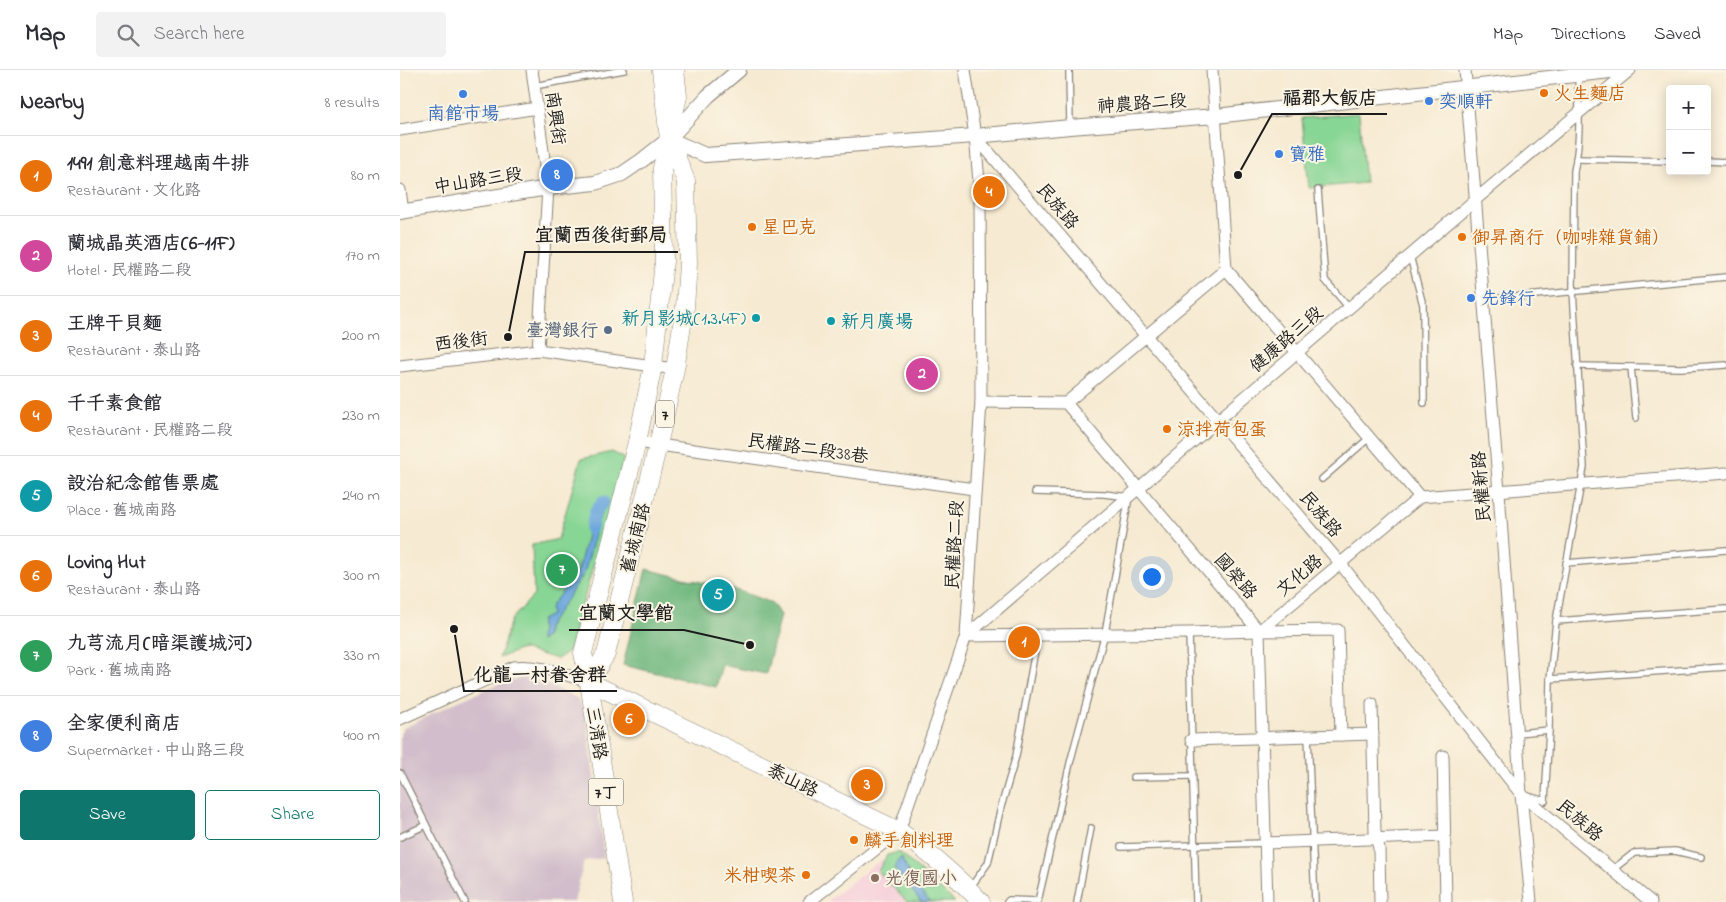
<!DOCTYPE html>
<html lang="en">
<head>
<meta charset="utf-8">
<style>
  body { margin:0; font-family:"Indie Flower","LXGW WenKai TC",sans-serif; background:#f2f2f3; color:#2b2b33 }
  .controls { position:absolute; right:15px; top:15px; display:grid; overflow:hidden; border-radius:5px; box-shadow:0 2px 12px #0003 }
  .controls button { width:45px; height:45px; display:grid; place-items:center; padding:0; border:0; border-bottom:1px solid #e1e1e2; background:#fff; color:#2b2b33; font:25px sans-serif }
  .you { position:absolute; left:751px; top:506px; width:18px; height:18px; margin:-12px; border:4px solid #fff; border-radius:50%; background:#1a73e8; box-shadow:0 0 0 8px #1a73e833 }
  .badge { display:grid; place-items:center; width:32px; height:32px; border-radius:50%; background:#0f766e; color:#fff; font-size:16px; font-weight:700 }
  .pin { position:absolute; translate:-50% -50%; border:2px solid #fff; box-shadow:0 1px 5px #0006 }
  .list { margin:0; padding:0; list-style:none }
  h2 { display:flex; justify-content:space-between; align-items:center; height:65px; margin:0; padding:0 20px; font-size:21px }
  h2 small { font-size:16px; font-weight:400; color:#7c7c81 }
  .list li { display:grid; grid-template-columns:32px 1fr auto; gap:15px; align-items:center; box-sizing:border-box; height:80px; padding:0 20px; border-top:1px solid #e1e1e2 }
  .list b { display:block; font-size:19px; white-space:nowrap }
  .list p { margin:0; font-size:16px; white-space:nowrap; color:#7c7c81 }
  .list em { font-size:16px; font-style:normal; color:#7c7c81 }
  .actions { display:flex; gap:10px; padding:15px 20px }
  .actions a { flex:1; padding:11px 0; border:1px solid #0f766e; border-radius:5px; text-align:center; font-size:18px; color:#0f766e }
  .actions .main { background:#0f766e; color:#fff }
  .icon { flex:none; width:28px; height:28px; fill:none; stroke:currentColor; stroke-width:2; stroke-linecap:round; stroke-linejoin:round }
  .map { position:relative; flex:none; width:1326px; height:832px; overflow:hidden }
  header { display:flex; align-items:center; gap:30px; box-sizing:border-box; height:70px; padding:0 25px; background:#fff; border-bottom:1px solid #e1e1e2 }
  header strong { font-size:24px }
  nav { display:flex; gap:28px; margin-inline-start:auto; font-size:18px }
  .search { width:350px; height:45px; background:#f2f2f3; display:flex; align-items:center; gap:12px; box-sizing:border-box; padding:0 18px; border-radius:5px; color:#7c7c81; font-size:19px }
  main { display:flex }
  aside { flex:1; background:#fff }
  .map>svg:first-child { display:block }
</style>
</head>
<body>
<header>
<strong>Map</strong>
<div class="search"><svg class="icon" aria-label="search" viewBox="0 0 24 24"><circle cx="10" cy="10" r="6"/><path d="M15 15l6 6"/></svg>Search here</div>
<nav><a>Map</a><a>Directions</a><a>Saved</a></nav>
</header>
<main>
<aside>
<h2>Nearby<small>8 results</small></h2>
<ul class="list">
<li><span class="badge" style="background:#e8710a">1</span><div><b>1491 創意料理越南牛排</b><p>Restaurant · 文化路</p></div><em>80 m</em></li>
<li><span class="badge" style="background:#d1479c">2</span><div><b>蘭城晶英酒店(6-11F)</b><p>Hotel · 民權路二段</p></div><em>170 m</em></li>
<li><span class="badge" style="background:#e8710a">3</span><div><b>王牌干貝麵</b><p>Restaurant · 泰山路</p></div><em>200 m</em></li>
<li><span class="badge" style="background:#e8710a">4</span><div><b>千千素食館</b><p>Restaurant · 民權路二段</p></div><em>230 m</em></li>
<li><span class="badge" style="background:#0f9aa8">5</span><div><b>設治紀念館售票處</b><p>Place · 舊城南路</p></div><em>240 m</em></li>
<li><span class="badge" style="background:#e8710a">6</span><div><b>Loving Hut</b><p>Restaurant · 泰山路</p></div><em>300 m</em></li>
<li><span class="badge" style="background:#2e9e5b">7</span><div><b>九芎流月(暗渠護城河)</b><p>Park · 舊城南路</p></div><em>330 m</em></li>
<li><span class="badge" style="background:#3f7fe0">8</span><div><b>全家便利商店</b><p>Supermarket · 中山路三段</p></div><em>400 m</em></li>
</ul>
<div class="actions"><a class="main">Save</a><a>Share</a></div>
</aside>
<div class="map">
<svg width="1326" height="832" viewBox="0 0 1326 832">
  <rect width="100%" height="100%" fill="#fcf5e5"/>
  <filter id="ink" filterUnits="userSpaceOnUse"><feTurbulence type="fractalNoise" baseFrequency=".02" numOctaves="2"/><feDisplacementMap in="SourceGraphic" scale="10" xChannelSelector="R" yChannelSelector="G"/><feConvolveMatrix kernelMatrix="1 2 1 2 8 2 1 2 1" color-interpolation-filters="sRGB"/></filter>
  <filter id="wash" filterUnits="userSpaceOnUse"><feTurbulence type="fractalNoise" baseFrequency=".0096" numOctaves="4" result="noise"/><feDisplacementMap in="SourceGraphic" scale="20" xChannelSelector="R" yChannelSelector="G"/><feGaussianBlur stdDeviation="1.12" result="paint"/><feColorMatrix in="noise" values="0 0 0 0 0 0 0 0 0 0 0 0 0 0 0 0 0 1.4 0 .05"/><feComposite in="paint" operator="in"/></filter>
  <g filter="url(#wash)">
    <rect width="100%" height="100%" fill="#f6ead2"/>
    <polygon fill="#f5cfda" points="482,789 504,826 510,832 426,832"/>
    <polygon fill="#d1bdcb" points="124,608 144,613 177,628 186,644 204,788 184,791 174,832 0,832 0,664 4,658 52,634 105,611"/>
    <g fill="#88d695" stroke="#527958">
      <polygon points="959,43 965,113 909,118 902,48"/>
      <polygon points="212,382 224,388 170,578 167,583 157,589 122,579 99,588 111,550 134,525 132,475 158,469 181,389"/>
      <polygon points="499,782 555,832 507,832 478,801 487,785"/>
    </g>
    <polygon fill="#6eb77e" stroke="#456a4d" points="246,499 339,521 372,533 380,545 366,604 322,595 316,617 223,595"/>
    <g fill="#6da7dd" stroke="#44627c">
      <polygon points="202,439 184,504 147,558 147,566 140,571 141,550 151,545 150,537 178,501 192,445"/>
      <polygon points="501,787 514,814 530,832 521,832 494,798"/>
    </g>
    <g fill="none" stroke-linecap="round" stroke-linejoin="round">
      <polyline stroke="#6da7dd" stroke-width="12" points="191,459 195,442 203,432"/>
    </g>
  </g>
  <g filter="url(#ink)">
    <g fill="none" stroke-linecap="round" stroke-linejoin="round">
      <g stroke="#898377" stroke-width="8">
        <g id="service">
          <polyline points="669,0 670,57"/>
          <polyline points="134,16 224,0"/>
          <polyline points="1176,89 1270,91"/>
          <polyline points="1307,91 1326,92"/>
          <polyline points="918,120 925,210 949,238"/>
          <polyline points="1010,186 1023,235 1024,333"/>
          <polyline points="1083,230 1326,207"/>
          <polyline points="1177,296 1281,298 1326,295"/>
          <polyline points="1231,297 1236,348"/>
          <polyline points="922,409 969,368"/>
          <polyline points="1166,493 1326,480"/>
          <polyline points="1156,551 1326,539"/>
          <polyline points="789,563 796,832"/>
          <polyline points="1150,609 1326,597"/>
          <polyline points="1117,663 1149,660"/>
          <polyline points="908,666 915,832"/>
          <polyline points="0,703 65,832"/>
          <polyline points="733,707 792,706"/>
          <path d="M1128,726l17,5 4,-71 1,-51 6,-58 28,-154 -11,-176 1,-120c7,-31 5,-63 4,-95"/>
          <polyline points="0,767 26,755"/>
          <polyline points="721,777 866,773"/>
          <polyline points="1212,800 1234,783 1275,781 1301,787"/>
          <polyline points="570,818 588,793 601,737 616,686 638,564"/>
          <polyline points="607,832 609,830 638,831 671,689 705,563 729,427 704,424 635,422"/>
          <polyline points="677,832 691,758"/>
        </g>
      </g>
      <g stroke="#898377" stroke-width="13">
        <g id="minor">
          <polyline points="132,0 148,118 138,280"/>
          <polyline points="812,0 826,199 1020,427"/>
          <polyline points="1065,0 1099,422 1121,724 1131,832"/>
          <polyline points="0,60 137,38"/>
          <polyline points="575,66 940,493 1121,724 1251,832"/>
          <polyline points="0,120 3,142"/>
          <polyline points="0,296 138,280 275,299"/>
          <polyline points="581,332 666,333 859,561 867,832"/>
          <polyline points="666,333 826,199"/>
          <polyline points="237,372 574,419"/>
          <polyline points="859,561 938,560 941,665"/>
          <polyline points="566,566 1075,130 1230,0"/>
          <polyline points="566,566 789,563 859,561 1020,427 1326,403"/>
          <polyline points="972,634 975,762 979,778 980,832"/>
          <path d="M0,649l114,-52c26,-3 51,8 75,15"/>
          <polyline points="791,670 973,664"/>
          <polyline points="1043,686 1046,832"/>
          <polyline points="866,773 1044,766"/>
          <polyline points="409,832 499,761 566,566 581,332 580,123 575,66 565,0"/>
        </g>
      </g>
      <g stroke="#898377" stroke-width="16">
        <g id="tertiary">
          <polyline points="269,69 305,85 575,66 670,57 816,46 1219,0"/>
          <polyline points="0,142 148,118 195,113 222,104 241,91 269,69 308,26 339,0"/>
        </g>
      </g>
      <g stroke="#898377" stroke-width="19">
        <g id="primary">
          <polyline points="189,612 206,584 258,375 275,299 285,237 288,194 286,111 269,69 261,0"/>
          <path d="M189,612l310,149c30,22 57,44 82,71"/>
          <polyline points="223,832 189,612 183,583 237,372 253,296 264,191 262,98 278,26 275,0"/>
        </g>
      </g>
      <use href="#service" stroke="#fff" stroke-width="5.5"/>
      <use href="#minor" stroke="#fff" stroke-width="11"/>
      <use href="#tertiary" stroke="#fff" stroke-width="14"/>
      <use href="#primary" stroke="#fff" stroke-width="18"/>
    </g>
  </g>
  <g fill="#e8710a" stroke="#fcf5e5" stroke-width="2">
    <circle cx="1144" cy="23" r="5"/>
    <circle cx="352" cy="157" r="5"/>
    <circle cx="1062" cy="167" r="5"/>
    <circle cx="767" cy="359" r="5"/>
    <circle cx="454" cy="770" r="5"/>
    <circle cx="406" cy="805" r="5"/>
  </g>
  <g fill="#3f7fe0" stroke="#fcf5e5" stroke-width="2">
    <circle cx="63" cy="24" r="5"/>
    <circle cx="1029" cy="31" r="5"/>
    <circle cx="879" cy="84" r="5"/>
    <circle cx="1071" cy="228" r="5"/>
  </g>
  <g fill="#0f9aa8" stroke="#fcf5e5" stroke-width="2">
    <circle cx="356" cy="248" r="5"/>
    <circle cx="431" cy="251" r="5"/>
  </g>
  <circle fill="#5c6f8a" stroke="#fcf5e5" stroke-width="2" cx="208" cy="260" r="5"/>
  <circle fill="#8d6e63" stroke="#fcf5e5" stroke-width="2" cx="475" cy="808" r="5"/>
  <g text-anchor="middle" stroke-width="4" stroke-linejoin="round" paint-order="stroke">
    <g fill="#fcf5e5" stroke="#5f5d58" stroke-width="1">
      <rect x="256" y="330.5" width="18" height="27" rx="4"/>
      <rect x="188.5" y="708.5" width="35" height="27" rx="4"/>
    </g>
    <g font-size="16" font-weight="bold" fill="#1c1c1c">
      <text x="265" y="350">7</text>
      <text x="206" y="728">7丁</text>
    </g>
    <g font-size="18" fill="#c56008" stroke="#fcf5e5" text-anchor="start">
      <text x="1154" y="29">火生麵店</text>
      <text x="362" y="163">星巴克</text>
      <text x="1072" y="173">御昇商行（咖啡雜貨鋪）</text>
      <text x="777" y="365">涼拌荷包蛋</text>
      <text x="464" y="776">麟手創料理</text>
      <text x="396" y="811" text-anchor="end">米柑喫茶</text>
    </g>
    <g font-size="18" fill="#366cbe" stroke="#fcf5e5" text-anchor="start">
      <text x="1039" y="37">奕順軒</text>
      <text x="63" y="49" text-anchor="middle">南館市場</text>
      <text x="889" y="90">寶雅</text>
      <text x="1081" y="234">先鋒行</text>
    </g>
    <g font-size="18" fill="#1c1c1c" stroke="#fcf5e5">
      <text transform="translate(742 33) rotate(-4)" y="6">神農路二段</text>
      <text transform="translate(156 48) rotate(82)" y="6">南興街</text>
      <text transform="translate(78 110) rotate(-9)" y="6">中山路三段</text>
      <text transform="translate(658 136) rotate(50)" y="6">民族路</text>
      <text transform="translate(886 269) rotate(-41)" y="6">健康路三段</text>
      <text transform="translate(61 271) rotate(-7)" y="6">西後街</text>
      <text transform="translate(408 378) rotate(8)" y="6">民權路二段38巷</text>
      <text transform="translate(1081 417) rotate(-95)" y="6">民權新路</text>
      <text transform="translate(921 444) rotate(50)" y="6">民族路</text>
      <text transform="translate(235 468) rotate(-76)" y="6">舊城南路</text>
      <text transform="translate(554 475) rotate(-87)" y="6">民權路二段</text>
      <text transform="translate(899 505) rotate(-40)" y="6">文化路</text>
      <text transform="translate(836 506) rotate(49)" y="6">國榮路</text>
      <text transform="translate(197 663) rotate(81)" y="6">三清路</text>
      <text transform="translate(393 710) rotate(26)" y="6">泰山路</text>
      <text transform="translate(1180 750) rotate(40)" y="6">民族路</text>
    </g>
    <g font-size="18" fill="#0d838f" stroke="#fcf5e5" text-anchor="end">
      <text x="346" y="254">新月影城(1.3.4F)</text>
      <text x="441" y="257" text-anchor="start">新月廣場</text>
    </g>
    <g font-size="18" fill="#4e5e75" stroke="#fcf5e5" text-anchor="end">
      <text x="198" y="266">臺灣銀行</text>
    </g>
    <g font-size="18" fill="#785e54" stroke="#fcf5e5" text-anchor="start">
      <text x="485" y="814">光復國小</text>
    </g>
  </g>
  <path fill="none" stroke="#1c1c1c" stroke-width="2" d="M838 105L872 44H987M108 267L125 182H278M350 575L284 560H169M54 559L64 621H217"/>
  <g fill="#1c1c1c" stroke="#fcf5e5" stroke-width="2">
    <circle cx="838" cy="105" r="5"/>
    <circle cx="108" cy="267" r="5"/>
    <circle cx="350" cy="575" r="5"/>
    <circle cx="54" cy="559" r="5"/>
  </g>
  <g font-size="19" text-anchor="middle" font-weight="bold" fill="#1c1c1c" stroke="#fcf5e5" stroke-width="4" stroke-linejoin="round" paint-order="stroke">
    <text x="930" y="34">福郡大飯店</text>
    <text x="201" y="171">宜蘭西後街郵局</text>
    <text x="226" y="549">宜蘭文學館</text>
    <text x="140" y="611">化龍一村眷舍群</text>
  </g>
</svg>
<div class="controls">
<button>+</button>
<button>−</button>
</div>
<div class="you"></div>
<div class="pin badge" style="left:624px;top:572px;background:#e8710a">1</div>
<div class="pin badge" style="left:522px;top:304px;background:#d1479c">2</div>
<div class="pin badge" style="left:467px;top:715px;background:#e8710a">3</div>
<div class="pin badge" style="left:589px;top:122px;background:#e8710a">4</div>
<div class="pin badge" style="left:318px;top:525px;background:#0f9aa8">5</div>
<div class="pin badge" style="left:229px;top:649px;background:#e8710a">6</div>
<div class="pin badge" style="left:162px;top:500px;background:#2e9e5b">7</div>
<div class="pin badge" style="left:157px;top:105px;background:#3f7fe0">8</div>
</div>
</main>
</body>
</html>
